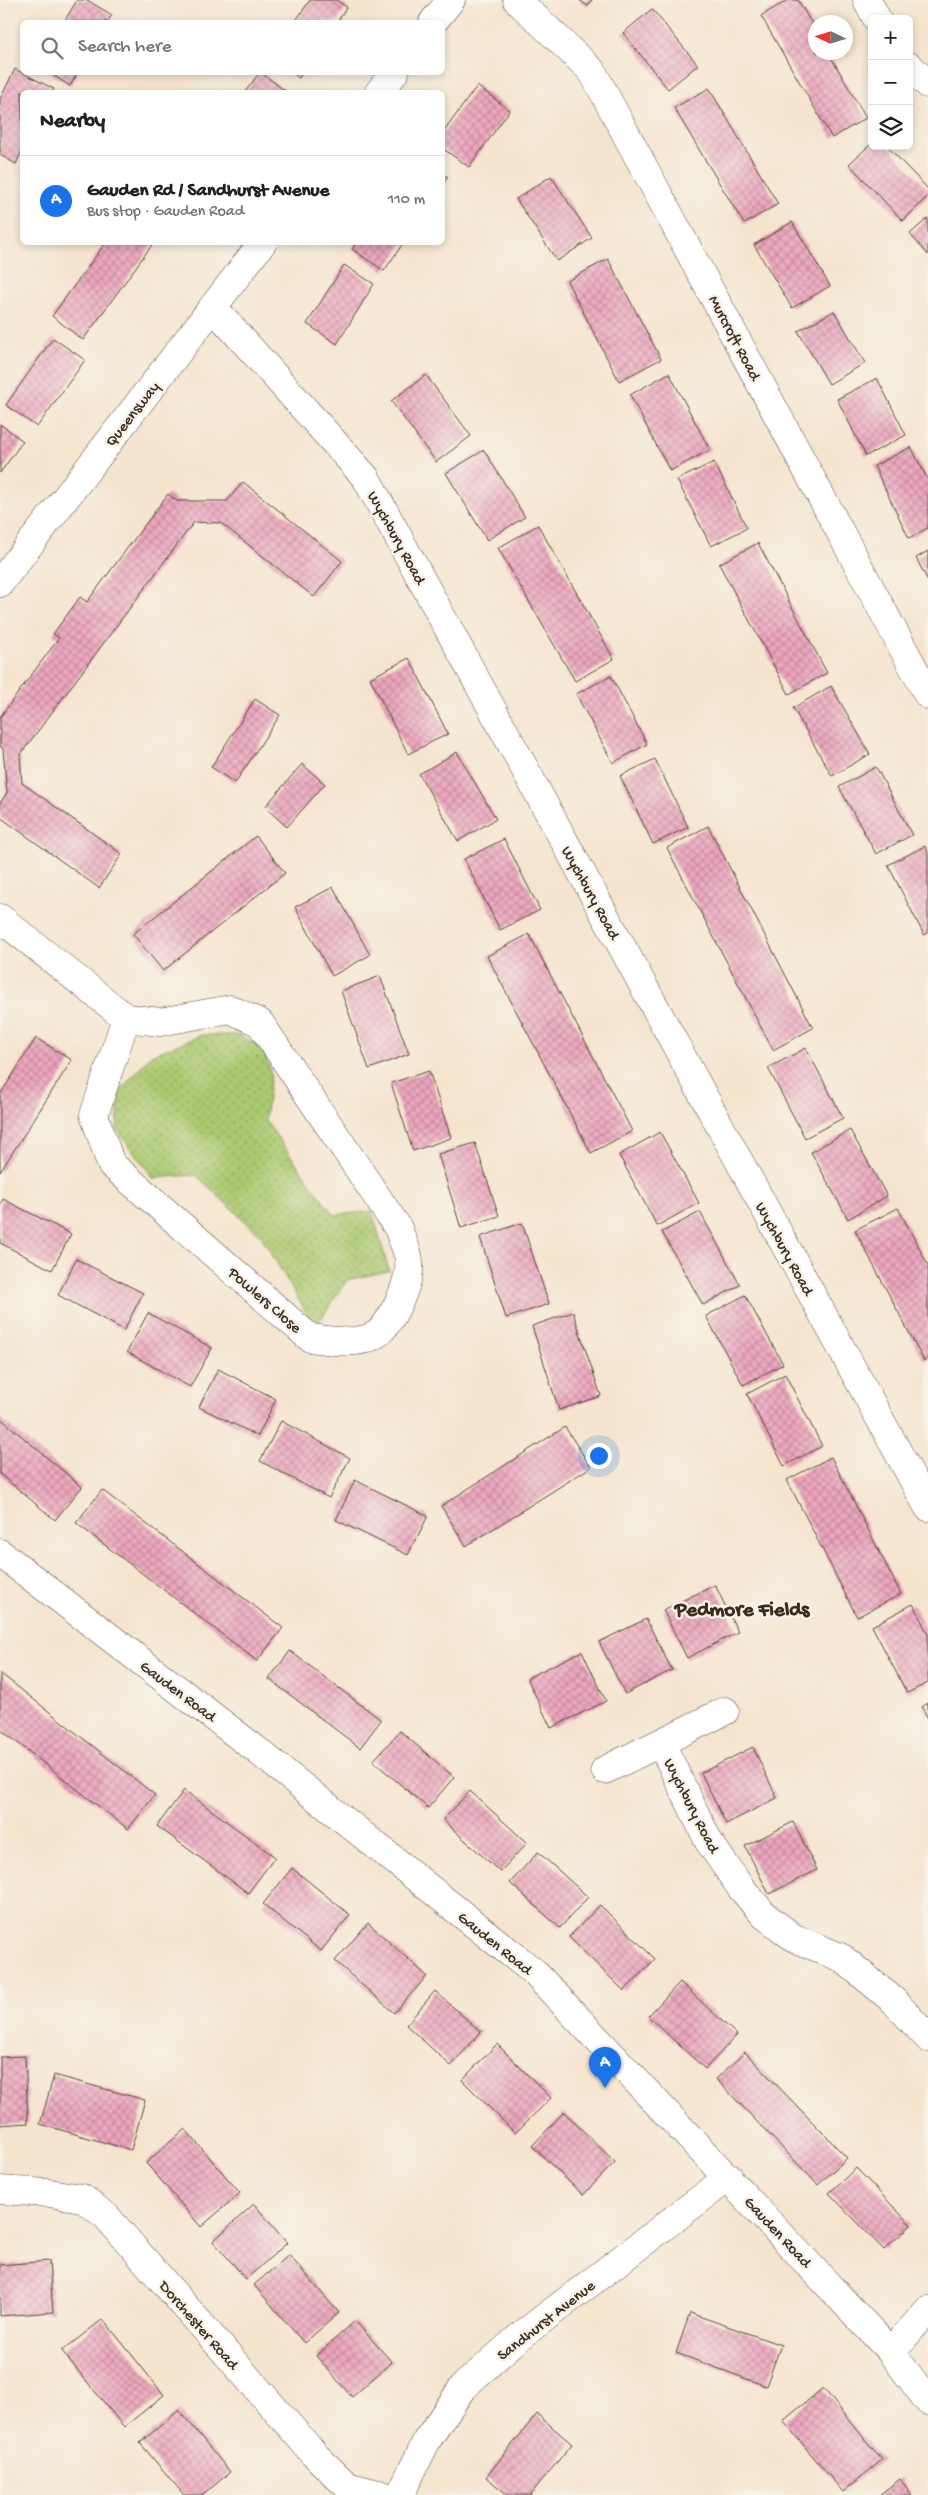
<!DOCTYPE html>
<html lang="en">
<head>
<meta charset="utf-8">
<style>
  body { margin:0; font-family:"Gochi Hand",sans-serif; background:#f6f6f6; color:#202124 }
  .controls { position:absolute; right:15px; top:15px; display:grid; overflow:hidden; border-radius:8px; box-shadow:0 2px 8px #0003 }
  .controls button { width:45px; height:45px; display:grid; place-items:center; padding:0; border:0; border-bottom:1px solid #e0e0e0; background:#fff; color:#202124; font:25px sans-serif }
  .compass { position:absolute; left:808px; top:15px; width:45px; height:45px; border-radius:50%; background:#fff; box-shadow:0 2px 8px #0003; rotate:274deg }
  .you { position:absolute; left:598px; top:1455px; width:18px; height:18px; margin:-12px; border:4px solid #fff; border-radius:50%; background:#1a73e8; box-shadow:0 0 0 8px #1a73e833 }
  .badge { display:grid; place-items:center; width:32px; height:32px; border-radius:50%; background:#1a73e8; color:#fff; font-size:16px; font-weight:700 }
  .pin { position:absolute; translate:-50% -41px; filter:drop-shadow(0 1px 2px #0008) }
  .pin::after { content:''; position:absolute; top:26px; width:18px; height:15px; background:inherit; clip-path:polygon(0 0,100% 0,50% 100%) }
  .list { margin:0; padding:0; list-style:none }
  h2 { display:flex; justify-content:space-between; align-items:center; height:65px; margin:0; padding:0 20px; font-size:21px }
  h2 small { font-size:16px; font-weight:400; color:#757577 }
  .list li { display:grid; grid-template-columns:32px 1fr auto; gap:15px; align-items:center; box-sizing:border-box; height:90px; padding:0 20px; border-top:1px solid #e0e0e0 }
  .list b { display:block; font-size:19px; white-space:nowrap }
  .list p { margin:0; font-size:16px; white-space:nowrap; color:#757577 }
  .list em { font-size:16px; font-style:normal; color:#757577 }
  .icon { flex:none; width:28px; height:28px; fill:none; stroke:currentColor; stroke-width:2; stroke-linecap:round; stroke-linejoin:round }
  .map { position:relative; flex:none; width:928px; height:2495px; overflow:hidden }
  .search { position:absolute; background:#fff; box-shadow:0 2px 8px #0003; left:20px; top:20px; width:425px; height:55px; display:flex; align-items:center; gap:12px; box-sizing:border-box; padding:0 18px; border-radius:8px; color:#757577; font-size:19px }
  .panel { position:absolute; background:#fff; box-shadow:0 2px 8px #0003; left:20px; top:90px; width:425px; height:155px; border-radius:8px }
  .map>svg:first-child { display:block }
</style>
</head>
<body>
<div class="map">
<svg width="928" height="2495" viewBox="0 0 928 2495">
  <defs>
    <pattern id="green-dots" width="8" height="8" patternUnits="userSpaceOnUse" patternTransform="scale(1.25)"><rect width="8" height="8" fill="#abc970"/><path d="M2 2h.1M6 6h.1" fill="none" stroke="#8ca35b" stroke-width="1.8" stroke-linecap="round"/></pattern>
    <pattern id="building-cross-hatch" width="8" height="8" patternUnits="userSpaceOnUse" patternTransform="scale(1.25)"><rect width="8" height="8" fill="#eda7bf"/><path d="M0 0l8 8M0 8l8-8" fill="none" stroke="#c1889b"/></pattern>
  </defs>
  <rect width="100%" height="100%" fill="#f7f3e8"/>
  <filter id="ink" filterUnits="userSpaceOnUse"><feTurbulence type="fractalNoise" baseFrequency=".02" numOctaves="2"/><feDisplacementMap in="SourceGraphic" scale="10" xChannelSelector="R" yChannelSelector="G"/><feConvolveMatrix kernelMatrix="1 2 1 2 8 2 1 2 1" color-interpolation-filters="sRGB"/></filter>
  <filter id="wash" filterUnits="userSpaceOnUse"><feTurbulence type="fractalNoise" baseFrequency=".0096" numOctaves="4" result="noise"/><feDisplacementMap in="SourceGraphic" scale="20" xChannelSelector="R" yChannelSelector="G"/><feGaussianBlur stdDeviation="1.12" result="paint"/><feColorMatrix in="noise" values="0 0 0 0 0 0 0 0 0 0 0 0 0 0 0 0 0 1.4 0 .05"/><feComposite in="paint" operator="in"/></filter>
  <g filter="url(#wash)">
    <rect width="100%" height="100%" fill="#f5e5cf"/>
    <polygon fill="url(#green-dots)" stroke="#737a47" points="202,1035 238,1035 263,1048 271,1075 265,1120 334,1215 372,1211 389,1271 347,1280 315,1328 261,1236 196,1175 153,1178 117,1129 119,1092 151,1055"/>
    <g id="blocks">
      <g fill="url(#building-cross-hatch)">
        <polygon points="77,0 87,0 112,15 107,22 64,22"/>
        <polygon points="310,0 336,0 347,7 337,22 295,22"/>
        <polygon points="579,0 592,0 588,6"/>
        <polygon points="788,0 798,0 816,31 816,52 828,52 866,118 832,138 761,16"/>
        <polygon points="652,9 698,65 668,89 623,33"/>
        <polygon points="15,69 54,89 52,92 22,92 22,151 16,164 0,155 0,99"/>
        <polygon points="48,72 78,72 70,86"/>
        <polygon points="260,72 287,92 245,92"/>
        <polygon points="291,72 303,72 299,78"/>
        <polygon points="477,86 510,110 469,167 442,148 442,134"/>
        <polygon points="709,88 778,204 744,224 674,108"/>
        <polygon points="872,143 872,146 887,146 928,189 928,196 903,221 849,164"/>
        <polygon points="442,174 448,177 442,185"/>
        <polygon points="551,176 592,238 557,261 516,199"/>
        <polygon points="928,218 928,255 910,234"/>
        <polygon points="792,222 830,286 792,308 754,245"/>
        <polygon points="106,242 154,242 83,340 52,316"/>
        <polygon points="357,242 404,242 384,271 352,249"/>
        <polygon points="608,259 661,359 619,381 567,281"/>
        <polygon points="344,265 374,284 337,344 307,324"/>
        <polygon points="834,311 865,363 829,384 798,331"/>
        <polygon points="53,338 85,360 37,427 6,405"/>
        <polygon points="669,373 710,450 670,471 630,395"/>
        <polygon points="426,375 471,436 436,462 391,401"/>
        <polygon points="877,378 906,435 866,456 837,399"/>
        <polygon points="0,424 23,441 0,473"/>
        <polygon points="911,447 928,480 928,528 909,538 874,466"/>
        <polygon points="484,450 525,517 487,540 446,473"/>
        <polygon points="714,462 747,528 711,546 677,480"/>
        <polygon points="243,482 342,561 314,597 221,523 194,522 20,755 22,783 122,854 99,888 0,817 0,803 7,793 3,749 0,746 0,717 59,638 53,634 80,597 87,602 168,494 177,501 227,501"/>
        <polygon points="538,525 614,659 575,681 498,548"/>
        <polygon points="758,543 827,673 789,694 719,564"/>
        <polygon points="928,551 928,581 916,558"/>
        <polygon points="409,658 448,734 408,754 370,678"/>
        <polygon points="611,676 647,744 613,763 576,694"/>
        <polygon points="831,686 870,754 832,776 793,708"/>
        <polygon points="255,699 280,715 235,783 211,767"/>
        <polygon points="457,752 496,819 458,841 419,774"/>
        <polygon points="655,759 688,827 653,844 620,776"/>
        <polygon points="302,764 325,784 287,827 265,807"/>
        <polygon points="876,767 912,835 876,854 839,787"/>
        <polygon points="708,826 813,1028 773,1050 667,848"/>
        <polygon points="256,836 285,873 163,971 133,934"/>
        <polygon points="504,839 540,910 500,930 464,859"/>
        <polygon points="925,846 928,852 928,933 924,935 888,865"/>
        <polygon points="333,887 370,955 332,976 295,907"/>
        <polygon points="529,934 632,1131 591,1153 487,956"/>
        <polygon points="380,976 409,1054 369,1069 341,991"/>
        <polygon points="36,1038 72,1060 0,1172 0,1095"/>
        <polygon points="806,1048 843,1118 805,1138 768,1068"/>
        <polygon points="429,1071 451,1138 413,1151 391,1083"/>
        <polygon points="850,1130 887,1196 848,1219 811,1152"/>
        <polygon points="660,1132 699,1203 657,1226 619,1155"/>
        <polygon points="475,1143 499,1216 461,1228 438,1154"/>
        <polygon points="3,1199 71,1234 52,1270 0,1243 0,1205"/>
        <polygon points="898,1208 928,1265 928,1358 924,1361 855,1230"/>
        <polygon points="700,1212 740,1285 703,1305 662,1232"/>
        <polygon points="522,1223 549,1304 506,1318 480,1237"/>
        <polygon points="76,1259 143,1293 124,1330 58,1295"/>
        <polygon points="745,1295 783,1364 743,1385 706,1316"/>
        <polygon points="573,1312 601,1396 559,1410 532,1326"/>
        <polygon points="148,1313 212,1348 190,1387 127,1352"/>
        <polygon points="218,1369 276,1399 258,1436 199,1407"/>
        <polygon points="785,1374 822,1446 784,1466 747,1394"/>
        <polygon points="0,1418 82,1487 55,1520 0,1474"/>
        <polygon points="281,1421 350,1458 329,1498 260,1461"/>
        <polygon points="565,1427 591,1467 466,1546 441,1506"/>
        <polygon points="831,1457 901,1594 857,1617 787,1480"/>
        <polygon points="355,1480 428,1516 408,1555 336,1520"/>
        <polygon points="102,1490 283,1628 257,1661 76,1523"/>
        <polygon points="715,1585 738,1632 687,1658 663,1610"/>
        <polygon points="913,1604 928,1634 928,1683 907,1693 872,1626"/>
        <polygon points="646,1619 672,1670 625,1694 599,1642"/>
        <polygon points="290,1651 381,1720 360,1748 269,1679"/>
        <polygon points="582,1651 606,1701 551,1728 527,1678"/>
        <polygon points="0,1673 155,1795 128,1829 0,1729"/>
        <polygon points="928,1703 928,1719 922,1707"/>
        <polygon points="400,1731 454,1777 428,1808 373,1761"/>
        <polygon points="753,1747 777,1798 726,1824 701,1773"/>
        <polygon points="184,1790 275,1857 248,1893 157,1826"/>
        <polygon points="470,1791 527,1843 500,1872 443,1820"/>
        <polygon points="793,1822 817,1870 769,1894 745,1846"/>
        <polygon points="538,1852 588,1897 560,1928 510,1883"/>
        <polygon points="292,1868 350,1915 321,1951 263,1904"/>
        <polygon points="600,1905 655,1959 624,1991 569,1937"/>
        <polygon points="368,1923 427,1976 394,2013 335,1961"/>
        <polygon points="680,1982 737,2035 705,2069 648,2016"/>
        <polygon points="435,1991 481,2032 451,2066 406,2025"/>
        <polygon points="497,2044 551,2098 515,2133 462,2080"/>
        <polygon points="745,2052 847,2158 818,2185 716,2079"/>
        <polygon points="25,2056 28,2123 0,2125 0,2057"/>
        <polygon points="54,2075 145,2100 131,2150 40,2124"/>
        <polygon points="564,2112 615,2162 583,2195 532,2146"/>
        <polygon points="185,2129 240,2193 201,2227 146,2163"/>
        <polygon points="856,2168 911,2225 884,2250 829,2193"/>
        <polygon points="254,2204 287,2243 246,2279 213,2241"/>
        <polygon points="289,2255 339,2313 304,2343 254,2285"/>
        <polygon points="49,2261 53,2312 0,2316 0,2265"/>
        <polygon points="690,2313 781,2345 766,2386 676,2353"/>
        <polygon points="103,2319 164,2395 124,2427 62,2351"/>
        <polygon points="355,2321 392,2362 352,2397 316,2356"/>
        <polygon points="823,2388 882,2460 843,2492 783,2421"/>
        <polygon points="179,2410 230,2472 203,2495 184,2495 140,2443"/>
        <polygon points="537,2414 572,2444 530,2495 508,2495 486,2477"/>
        <polygon points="900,2479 912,2495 879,2495"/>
      </g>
    </g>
  </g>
  <g filter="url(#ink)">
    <use href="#blocks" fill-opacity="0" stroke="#574639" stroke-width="1"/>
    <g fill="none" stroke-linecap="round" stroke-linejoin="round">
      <g stroke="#574639" stroke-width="29">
        <g id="minor">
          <polyline points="517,0 592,71 928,695"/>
          <polyline points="867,0 877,19"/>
          <polyline points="433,22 451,0"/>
          <polyline points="909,66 928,84"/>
          <polyline points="379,92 395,72"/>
          <polyline points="213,307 366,478 928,1507"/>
          <polyline points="0,583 263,242"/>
          <path d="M0,918l126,100 34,4 70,-13 30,14 138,205c3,10 10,22 11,33 3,18 -18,65 -34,74 -19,11 -45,5 -65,3l-199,-174 -17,-49 32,-97"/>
          <polyline points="0,1553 258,1751 534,1972 891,2352 928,2401"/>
          <polyline points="661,1743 709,1842 741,1888 764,1915 794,1938 842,1958 894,2001 928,2038"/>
          <polyline points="605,1770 725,1711"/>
          <polyline points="0,2190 49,2193 82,2198 106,2216 317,2457 347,2486 383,2495"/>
          <polyline points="891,2352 928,2310"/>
          <polyline points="400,2495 427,2440 463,2387 518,2338 729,2177"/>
        </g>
      </g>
      <use href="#minor" stroke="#fff" stroke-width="28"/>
    </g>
  </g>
  <g text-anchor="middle" stroke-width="5" stroke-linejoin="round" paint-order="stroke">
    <g font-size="16" fill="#3b2a1e" stroke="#f7f3e8">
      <text transform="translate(736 337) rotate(62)" y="6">Murcroft Road</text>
      <text transform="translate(131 413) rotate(-52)" y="6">Queensway</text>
      <text transform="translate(398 537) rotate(61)" y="6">Wychbury Road</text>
      <text transform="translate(592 892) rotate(61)" y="6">Wychbury Road</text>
      <text transform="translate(786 1248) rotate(61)" y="6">Wychbury Road</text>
      <text transform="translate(266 1299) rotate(41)" y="6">Powlers Close</text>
      <text transform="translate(179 1690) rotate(37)" y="6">Gauden Road</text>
      <text transform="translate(693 1805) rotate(63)" y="6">Wychbury Road</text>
      <text transform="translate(496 1942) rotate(39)" y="6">Gauden Road</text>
      <text transform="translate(779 2231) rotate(47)" y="6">Gauden Road</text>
      <text transform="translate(545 2319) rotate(-38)" y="6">Sandhurst Avenue</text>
      <text transform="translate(200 2324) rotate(49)" y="6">Dorchester Road</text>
    </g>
    <g font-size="21" font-weight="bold" fill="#3b2a1e" stroke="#f7f3e8">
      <text x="742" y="1615">Pedmore Fields</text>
    </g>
  </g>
</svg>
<div class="controls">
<button>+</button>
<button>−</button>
<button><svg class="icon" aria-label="layers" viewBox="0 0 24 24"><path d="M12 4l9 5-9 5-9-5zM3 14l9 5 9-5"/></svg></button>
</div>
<svg class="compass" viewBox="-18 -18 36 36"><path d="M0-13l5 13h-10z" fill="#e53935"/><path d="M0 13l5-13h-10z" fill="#757577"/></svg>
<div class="you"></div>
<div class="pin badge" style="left:605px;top:2088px">A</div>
<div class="search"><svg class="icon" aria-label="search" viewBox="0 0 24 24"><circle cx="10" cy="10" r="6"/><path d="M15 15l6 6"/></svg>Search here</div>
<section class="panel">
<h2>Nearby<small></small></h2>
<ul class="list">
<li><span class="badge">A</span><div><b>Gauden Rd / Sandhurst Avenue</b><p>Bus stop · Gauden Road</p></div><em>110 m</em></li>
</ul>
</section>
</div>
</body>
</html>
